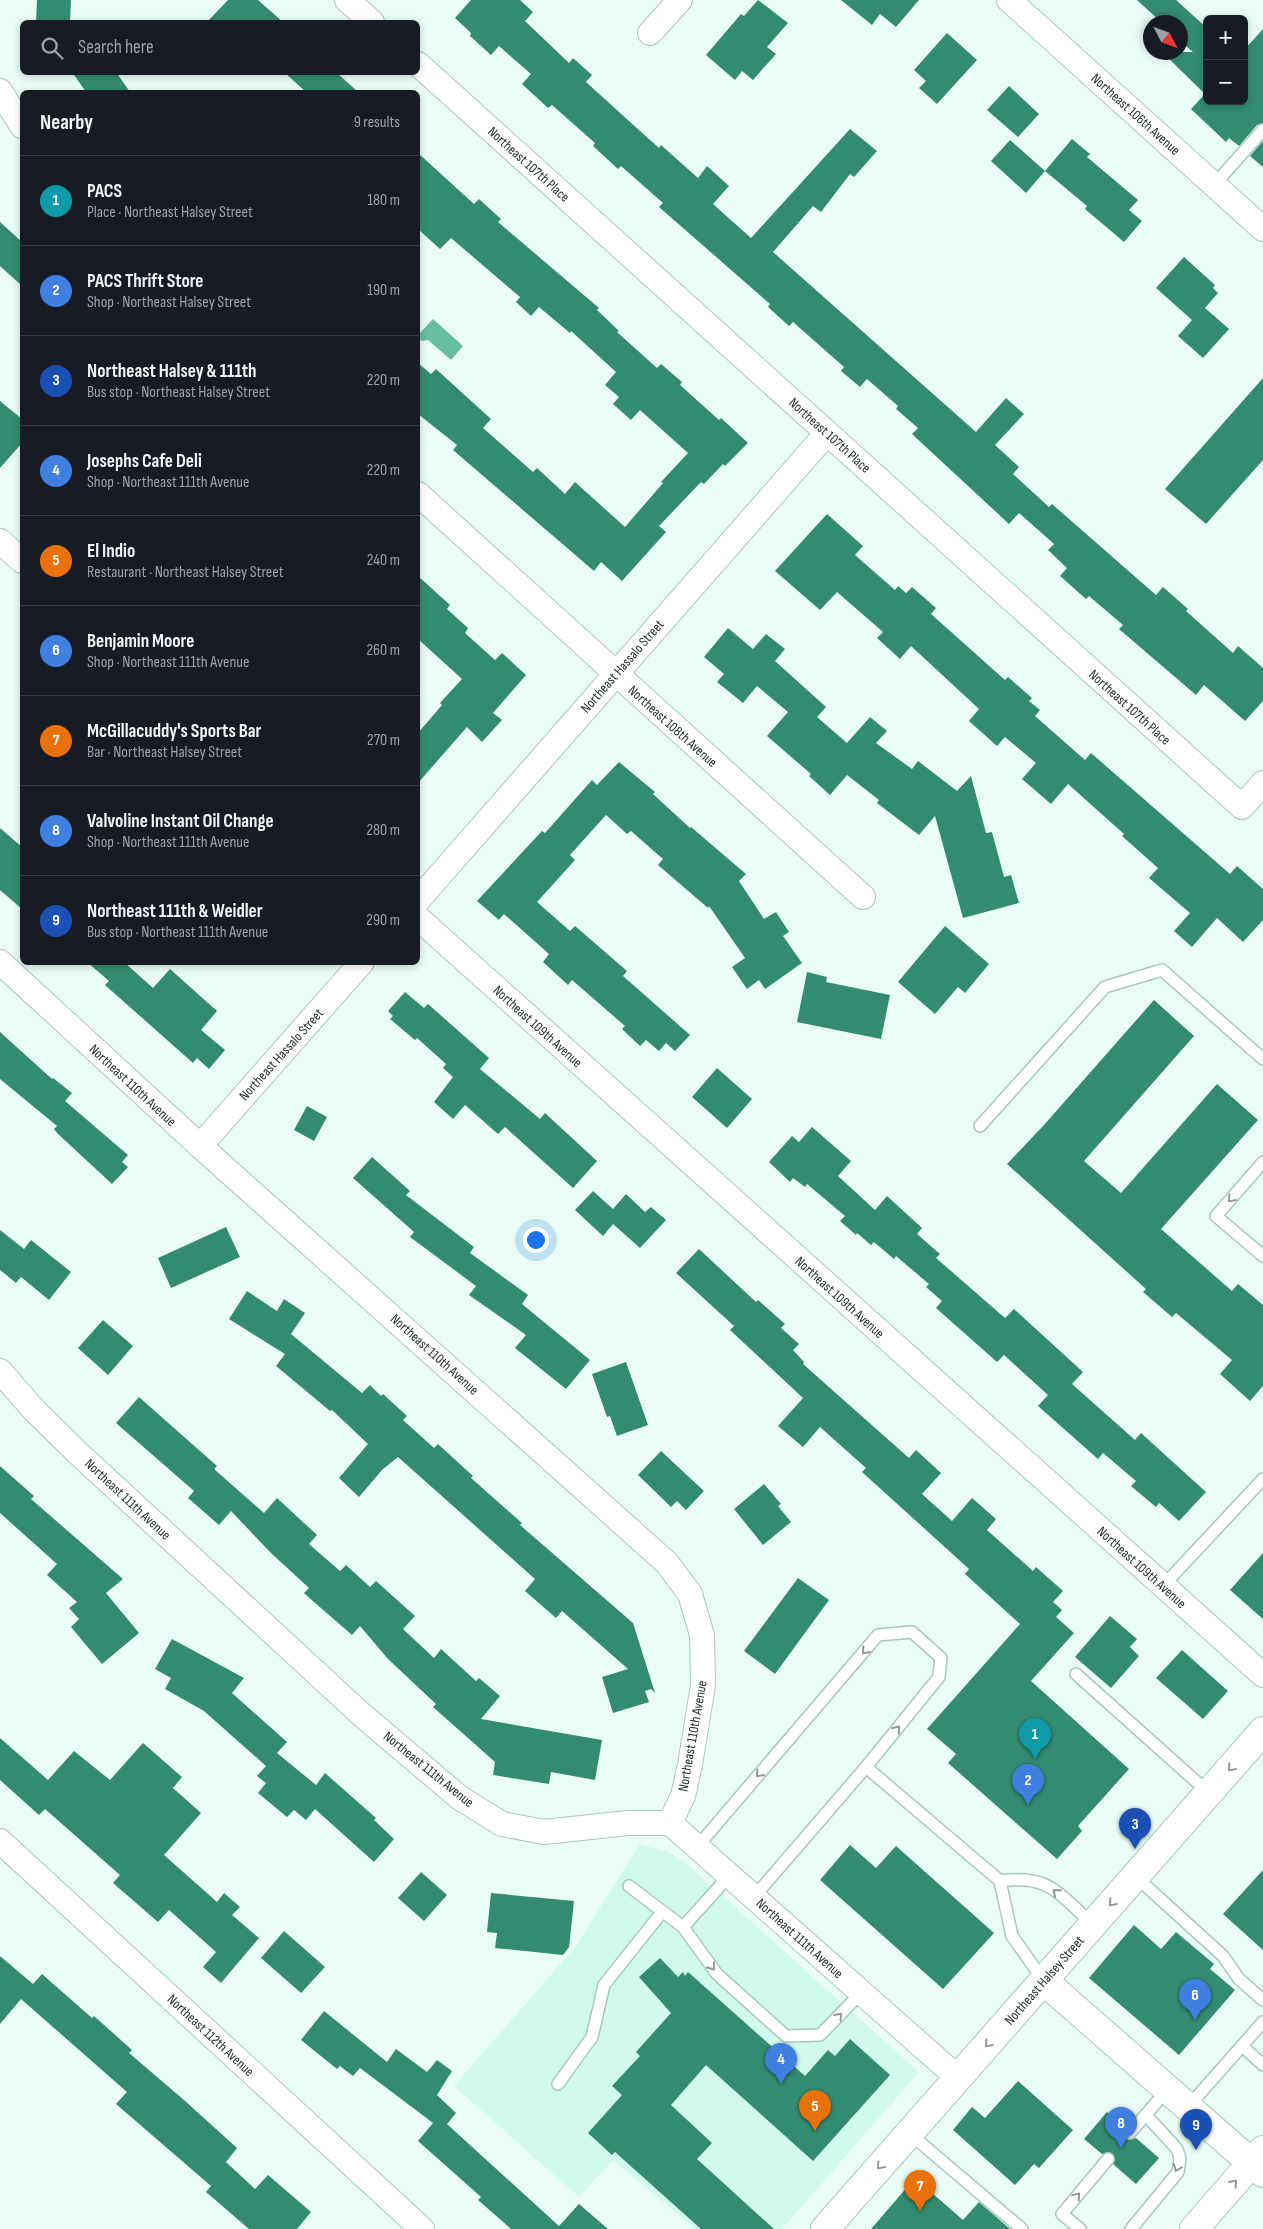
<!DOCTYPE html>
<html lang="en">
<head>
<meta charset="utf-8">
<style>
  body { margin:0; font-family:"Sofia Sans Condensed",sans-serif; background:#20242c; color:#f1f3f6 }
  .controls { position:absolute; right:15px; top:15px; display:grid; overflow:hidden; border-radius:8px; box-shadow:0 2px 8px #0003 }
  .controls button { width:45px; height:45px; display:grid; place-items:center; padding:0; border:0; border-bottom:1px solid #363941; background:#171b24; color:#f1f3f6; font:25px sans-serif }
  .compass { position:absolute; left:1143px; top:15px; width:45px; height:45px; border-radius:50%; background:#171b24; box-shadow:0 2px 8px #0003; rotate:131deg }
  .you { position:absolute; left:535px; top:1239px; width:18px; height:18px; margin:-12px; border:4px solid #fff; border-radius:50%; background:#1a73e8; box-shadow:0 0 0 8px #1a73e833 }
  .badge { display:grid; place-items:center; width:32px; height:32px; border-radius:50%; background:#0b8043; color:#fff; font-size:16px; font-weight:700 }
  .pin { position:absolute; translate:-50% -41px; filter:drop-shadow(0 1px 2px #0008) }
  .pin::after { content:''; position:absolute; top:26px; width:18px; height:15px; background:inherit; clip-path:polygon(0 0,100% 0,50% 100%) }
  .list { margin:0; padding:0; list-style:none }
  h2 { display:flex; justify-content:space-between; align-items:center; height:65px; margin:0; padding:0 20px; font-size:21px }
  h2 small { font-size:16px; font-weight:400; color:#9ea1a6 }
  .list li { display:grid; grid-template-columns:32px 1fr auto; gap:15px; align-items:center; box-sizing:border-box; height:90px; padding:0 20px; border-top:1px solid #363941 }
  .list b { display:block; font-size:19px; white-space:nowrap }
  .list p { margin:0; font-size:16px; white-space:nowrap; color:#9ea1a6 }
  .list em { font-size:16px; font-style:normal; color:#9ea1a6 }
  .icon { flex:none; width:28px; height:28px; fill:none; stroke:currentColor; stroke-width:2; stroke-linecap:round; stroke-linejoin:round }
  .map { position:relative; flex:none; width:1263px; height:2229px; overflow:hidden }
  .search { position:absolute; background:#171b24; box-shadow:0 2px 8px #0003; left:20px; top:20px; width:400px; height:55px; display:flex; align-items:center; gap:12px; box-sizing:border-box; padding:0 18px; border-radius:8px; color:#9ea1a6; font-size:19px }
  .panel { position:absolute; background:#171b24; box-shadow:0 2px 8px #0003; left:20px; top:90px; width:400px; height:875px; border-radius:8px }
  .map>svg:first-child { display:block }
</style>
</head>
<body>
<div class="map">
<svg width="1263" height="2229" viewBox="0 0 1263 2229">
  <rect width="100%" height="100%" fill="#e9fdf5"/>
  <polygon fill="#d0fbea" points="640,1844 671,1853 687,1864 919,2072 782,2229 695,2229 613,2160 579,2197 454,2086 576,1946"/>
  <polygon fill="#67bd9f" points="433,319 463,346 451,360 428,340 422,341 418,338 419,334"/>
  <g fill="#338c71">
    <polygon points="37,0 71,0 70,22 36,22"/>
    <polygon points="228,0 258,0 283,22 207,22"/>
    <polygon points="471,0 520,0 533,12 525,21 569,63 573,58 592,75 586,82 629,121 659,148 661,145 698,178 707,166 729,186 713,204 751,238 850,129 877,151 854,177 850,174 821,212 813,206 773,252 976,432 1006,398 1024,414 995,445 1019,467 1013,474 1049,507 1052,504 1156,595 1163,587 1188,609 1186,611 1233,653 1238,646 1263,668 1263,701 1245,721 1204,685 1196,695 1119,629 1123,625 1089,596 1086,599 1060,576 1067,568 1048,550 1054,544 1019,513 1009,524 912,434 918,428 896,409 898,406 867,379 860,387 841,371 844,367 793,322 789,326 768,307 770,304 659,207 663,203 621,166 618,169 593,146 595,143 552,105 548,108 522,84 531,74 499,46 491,55 470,36 471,33 455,18"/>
    <polygon points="758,0 788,23 767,47 776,54 753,80 742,71 735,80 706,55 741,14 744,16"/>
    <polygon points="841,0 919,0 896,27 880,14 872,25"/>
    <polygon points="1137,0 1176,0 1207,28 1207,101 1244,101 1244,50 1263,29 1263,123 1257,125 1239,146 1229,138 1226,142 1191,109 1205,94 1162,52 1193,52 1180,41 1180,22 1161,22"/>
    <polygon points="947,33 977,60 937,104 919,88 926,81 914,70"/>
    <polygon points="72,72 116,72 130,92 86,92"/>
    <polygon points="284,72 336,72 358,92 306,92"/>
    <polygon points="1009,86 1039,114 1018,137 987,110"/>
    <polygon points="1072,139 1090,154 1087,157 1138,200 1129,210 1142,221 1124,242 1085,209 1087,206 1045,171"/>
    <polygon points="1010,140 1045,171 1026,193 991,161"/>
    <polygon points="1263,141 1263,167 1250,156"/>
    <polygon points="418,153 474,204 479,199 501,219 498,222 599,308 597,310 619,331 617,332 657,368 661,364 682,382 680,385 719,420 721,418 748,443 725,466 723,464 704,484 701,482 659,526 666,532 622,581 601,562 594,571 453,450 457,445 418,414 418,363 431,374 436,369 491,419 483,428 533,472 537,468 565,494 575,482 625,527 663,483 661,482 688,453 640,410 631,420 613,404 619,397 605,385 616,372 571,331 570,333 539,307 531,316 516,302 520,297 451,238 440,249 418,229"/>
    <polygon points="0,222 22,242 22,286 0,266"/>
    <polygon points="1184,257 1215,285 1213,288 1218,293 1205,308 1229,329 1203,358 1178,336 1192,320 1156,288"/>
    <polygon points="1263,378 1263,460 1206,524 1165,489"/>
    <polygon points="0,401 22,419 22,443 0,468"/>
    <polygon points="827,514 863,546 855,555 895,590 898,586 906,593 912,587 936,608 931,614 1005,680 1008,677 1032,698 1029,701 1040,710 1035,716 1085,760 1091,753 1230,874 1237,866 1263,889 1263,920 1243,942 1217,918 1192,947 1174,931 1190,913 1149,878 1158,868 1122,836 1124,834 1068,784 1051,804 1022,779 1036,763 1005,737 997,746 969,721 979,709 911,646 900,659 877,638 883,632 837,592 820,610 775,571"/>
    <polygon points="418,576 450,605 447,609 468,628 465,633 495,660 502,653 526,675 493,713 502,720 482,742 467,727 418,783 418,733 442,705 440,703 462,679 418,639"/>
    <polygon points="728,628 753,649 766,634 785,649 775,661 826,707 817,717 847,743 870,717 887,731 876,743 912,769 918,761 957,791 971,776 986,833 992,832 1004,877 1011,875 1019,903 963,918 935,816 919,835 877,803 879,800 847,775 830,795 809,776 811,774 767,736 788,712 757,686 743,703 717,682 724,674 704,657"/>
    <polygon points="619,762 655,792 653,794 690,828 691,827 746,874 739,881 764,919 776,912 789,932 783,936 802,963 765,989 759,980 747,989 732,967 745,958 709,906 708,908 658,865 663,859 631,831 627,834 606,815 570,855 575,860 537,902 570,931 575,926 627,971 623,976 690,1035 675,1051 666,1043 659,1051 646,1040 640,1046 622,1029 625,1026 572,980 568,985 543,962 549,954 504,914 499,920 477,901 542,831 545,833 592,780 597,785"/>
    <polygon points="0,828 22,847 22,909 0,890"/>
    <polygon points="945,926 989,964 965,993 958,987 935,1014 898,982"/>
    <polygon points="87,962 124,962 153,988 170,969 217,1011 201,1030 225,1050 209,1069 197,1058 193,1063 105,985 109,981"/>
    <polygon points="807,972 827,977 826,982 890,995 881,1039 797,1022"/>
    <polygon points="405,992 424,1008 428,1004 489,1058 480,1069 540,1119 545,1113 597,1161 573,1188 505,1127 498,1134 465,1105 453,1119 434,1102 453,1077 443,1068 446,1064 417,1038 415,1040 390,1019 393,1016 388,1011"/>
    <polygon points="1154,1000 1194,1036 1084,1161 1121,1193 1217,1084 1258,1120 1161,1229 1232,1291 1238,1284 1263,1305 1263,1386 1250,1401 1220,1374 1232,1360 1176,1313 1172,1317 1143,1292 1146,1289 1007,1164 1044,1125"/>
    <polygon points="0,1032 52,1079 53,1078 72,1093 65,1101 128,1155 122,1162 128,1167 112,1184 57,1133 54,1129 57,1126 0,1079"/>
    <polygon points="717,1068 752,1099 727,1128 692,1097"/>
    <polygon points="307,1106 327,1117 314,1141 294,1130"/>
    <polygon points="812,1127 851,1161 838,1176 875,1210 887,1196 922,1228 917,1234 940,1254 936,1258 1005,1318 1014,1309 1083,1372 1072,1384 1135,1440 1141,1433 1206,1492 1179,1521 1159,1503 1156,1507 1131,1486 1136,1481 1103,1453 1098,1459 1038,1406 1048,1395 1004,1355 997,1362 936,1308 942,1301 926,1287 929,1284 896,1256 894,1259 874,1242 871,1245 857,1233 856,1235 840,1221 845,1216 807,1184 805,1187 793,1178 790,1182 769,1162 792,1136 799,1142"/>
    <polygon points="372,1157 410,1191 406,1195 474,1247 470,1253 528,1295 522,1304 590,1360 566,1389 515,1348 526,1335 469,1295 476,1286 410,1237 414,1232 353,1178"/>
    <polygon points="593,1191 613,1209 626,1194 645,1212 651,1207 666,1220 640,1248 613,1224 603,1236 575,1210"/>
    <polygon points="226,1227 240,1257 171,1288 158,1258"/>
    <polygon points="0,1230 24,1249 31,1240 71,1272 49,1300 21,1277 16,1283 0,1270"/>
    <polygon points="699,1249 756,1302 758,1300 785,1324 781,1328 799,1344 793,1350 804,1362 803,1364 909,1458 916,1450 941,1473 922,1494 952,1521 972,1498 996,1519 987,1530 1033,1571 1036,1567 1063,1591 1053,1602 1062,1610 1056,1617 1074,1633 1031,1681 1129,1769 1078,1826 1082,1831 1057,1859 948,1763 956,1754 927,1729 1020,1624 965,1574 969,1569 862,1472 866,1468 820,1427 803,1447 778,1426 803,1398 730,1330 734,1326 676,1273"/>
    <polygon points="247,1291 277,1311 284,1299 305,1313 291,1334 362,1393 370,1385 381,1396 383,1394 407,1416 403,1420 434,1448 438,1444 473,1476 471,1478 522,1523 520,1525 633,1623 655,1693 651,1689 645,1691 649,1702 613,1713 602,1677 628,1669 562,1611 556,1618 525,1591 535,1579 398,1457 382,1470 359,1497 339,1478 368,1444 332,1410 330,1411 276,1366 285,1354 229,1319"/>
    <polygon points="103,1320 133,1346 108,1375 78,1348"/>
    <polygon points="626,1362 648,1425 617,1436 610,1416 607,1417 592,1374"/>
    <polygon points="139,1397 217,1466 214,1469 264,1513 277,1498 317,1535 309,1544 340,1571 346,1565 370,1587 376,1581 415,1616 403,1629 434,1658 441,1649 476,1681 479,1678 500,1696 481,1719 602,1740 595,1780 551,1772 549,1784 493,1775 495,1762 433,1707 436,1704 388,1659 360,1626 352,1635 314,1602 304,1593 309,1588 271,1553 231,1511 219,1525 188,1498 194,1491 116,1423"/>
    <polygon points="661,1451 704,1491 686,1510 677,1501 671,1507 638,1475"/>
    <polygon points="0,1466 34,1496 31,1499 123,1579 106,1593 139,1633 102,1664 71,1627 79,1619 69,1608 77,1602 47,1575 57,1564 0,1513"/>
    <polygon points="764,1484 781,1504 778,1506 791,1522 763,1545 734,1509"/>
    <polygon points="1263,1553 1263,1619 1230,1590"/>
    <polygon points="798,1578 829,1600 775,1674 744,1651"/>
    <polygon points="1110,1616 1137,1639 1130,1647 1139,1656 1111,1688 1075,1657"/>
    <polygon points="172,1639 244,1678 232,1693 287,1742 277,1753 316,1785 325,1773 376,1818 374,1820 394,1839 374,1862 315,1809 306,1820 294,1810 287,1817 258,1793 266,1783 257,1776 266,1766 204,1711 165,1689 171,1678 155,1669"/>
    <polygon points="1182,1650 1228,1691 1203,1719 1156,1678"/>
    <polygon points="0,1738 48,1780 74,1751 110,1780 143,1743 182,1777 173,1788 201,1813 164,1855 217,1902 224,1893 240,1907 232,1915 259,1938 221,1983 203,1967 216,1952 169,1910 158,1922 113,1883 120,1875 45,1809 39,1815 0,1780"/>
    <polygon points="850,1845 876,1868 896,1846 994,1933 943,1989 820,1880"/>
    <polygon points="1263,1870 1263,1950 1223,1914"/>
    <polygon points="421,1872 447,1895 424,1921 398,1898"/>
    <polygon points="491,1893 574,1901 569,1947 563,1955 495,1948 497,1933 487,1932"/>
    <polygon points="1134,1925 1161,1949 1176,1932 1214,1964 1210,1969 1235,1990 1179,2055 1089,1978"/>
    <polygon points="284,1931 325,1967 301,1993 261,1958"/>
    <polygon points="0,1956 33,1984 42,1974 92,2018 94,2016 132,2050 129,2053 184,2100 237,2148 226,2162 255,2189 268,2175 311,2212 297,2229 249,2229 206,2192 211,2186 116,2104 127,2092 21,1999 0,2024"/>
    <polygon points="660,1958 678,1977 683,1972 685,1976 688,1972 805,2076 828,2050 835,2056 850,2039 890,2075 813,2161 706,2065 671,2105 712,2143 697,2159 774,2229 701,2229 615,2152 612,2155 588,2133 622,2095 612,2086 640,2056 636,2052 671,2013 639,1977"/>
    <polygon points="324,2011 387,2062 396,2049 427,2072 437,2060 452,2071 437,2095 456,2113 447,2124 559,2226 579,2204 608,2229 511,2229 478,2200 481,2197 418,2141 433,2123 360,2068 353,2076 340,2066 337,2069 301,2040"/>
    <polygon points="1018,2081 1073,2130 1039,2168 1034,2164 1015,2185 953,2130 972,2107 985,2118"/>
    <polygon points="1107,2112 1125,2128 1123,2132 1125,2138 1129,2140 1136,2138 1159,2158 1136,2184 1113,2164 1115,2160 1113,2154 1109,2152 1102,2154 1084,2139"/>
    <polygon points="915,2178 963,2220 979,2202 1010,2229 871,2229"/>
  </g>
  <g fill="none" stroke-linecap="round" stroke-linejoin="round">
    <g stroke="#a7c8bb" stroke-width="14">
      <g id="lane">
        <polyline points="1214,185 1263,130"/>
        <polyline points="980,1126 1105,987 1162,970 1263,1059"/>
        <polyline points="1263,1162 1216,1216 1263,1256"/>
        <polyline points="1163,1586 1263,1479"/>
        <polyline points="1076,1674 1209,1793"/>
        <polyline points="866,1767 1000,1881 1012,1936 1044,1981"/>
        <polyline points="697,1847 878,1635 912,1632 941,1658 939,1677 866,1767 754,1897"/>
        <polyline points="1135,1876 1223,1956 1239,1979 1263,2000"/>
        <path d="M1000,1881c50,-7 58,13 93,43"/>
        <polyline points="629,1886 683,1927 729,1876"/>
        <polyline points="683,1927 717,1974 786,2036 820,2035 861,1993"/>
        <polyline points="1242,2046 1263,2065"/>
        <polyline points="558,2084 592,2037 604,1985 662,1912"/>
        <polyline points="1188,2107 1263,2022"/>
        <polyline points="909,2133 1022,2229"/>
        <polyline points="1130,2133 1167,2090"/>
        <polyline points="1080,2229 1062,2214 1108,2159"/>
        <polyline points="1131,2229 1178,2172 1180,2159 1177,2149 1146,2115"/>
      </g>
    </g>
    <g stroke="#a7c8bb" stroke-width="26">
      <g id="street">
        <polyline points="347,0 372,22"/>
        <polyline points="1009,0 1263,229"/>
        <polyline points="650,33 680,0"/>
        <polyline points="418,64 1242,807 1263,783"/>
        <polyline points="0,91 22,126"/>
        <polyline points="418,494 863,897"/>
        <polyline points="0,541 22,561"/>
        <polyline points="418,900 827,433"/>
        <polyline points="418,918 1263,1675"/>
        <polyline points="0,962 200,1146 667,1563 690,1594 702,1635 703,1685 690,1765 683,1796 670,1823"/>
        <polyline points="200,1146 362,962"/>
        <polyline points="0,1371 34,1410 80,1455 362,1715 460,1798 502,1824 544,1832 628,1823 670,1823 958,2078"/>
        <polyline points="0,1841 422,2229"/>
      </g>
    </g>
    <g stroke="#a7c8bb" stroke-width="30">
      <polyline id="secondary" points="1044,1981 1263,2173"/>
    </g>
    <g stroke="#a7c8bb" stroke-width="30">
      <g id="primary">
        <polyline points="825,2229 1263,1731"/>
        <polyline points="1194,2229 1263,2150"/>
      </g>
    </g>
    <use href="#lane" stroke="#fff" stroke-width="11"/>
    <use href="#street" stroke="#fff" stroke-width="24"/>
    <use href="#secondary" stroke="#fff" stroke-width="28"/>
    <use href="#primary" stroke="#fff" stroke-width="28"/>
  </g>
  <defs><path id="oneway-chevron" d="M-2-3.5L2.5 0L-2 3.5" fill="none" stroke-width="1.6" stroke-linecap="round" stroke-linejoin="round" transform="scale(1.25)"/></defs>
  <g stroke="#929896">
    <use href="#oneway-chevron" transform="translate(1231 1199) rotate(131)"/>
    <use href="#oneway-chevron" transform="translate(865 1651) rotate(131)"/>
    <use href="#oneway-chevron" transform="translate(897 1729) rotate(-51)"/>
    <use href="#oneway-chevron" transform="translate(1231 1768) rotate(131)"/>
    <use href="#oneway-chevron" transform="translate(759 1774) rotate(131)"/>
    <use href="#oneway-chevron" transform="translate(1056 1892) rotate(-139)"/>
    <use href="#oneway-chevron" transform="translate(1112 1903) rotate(131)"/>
    <use href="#oneway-chevron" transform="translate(712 1967) rotate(54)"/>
    <use href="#oneway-chevron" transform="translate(839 2016) rotate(-48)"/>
    <use href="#oneway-chevron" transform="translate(988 2044) rotate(131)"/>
    <use href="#oneway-chevron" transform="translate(880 2166) rotate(131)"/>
    <use href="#oneway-chevron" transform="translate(1177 2168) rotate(111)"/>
    <use href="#oneway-chevron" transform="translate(1234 2183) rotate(-49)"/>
    <use href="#oneway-chevron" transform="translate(1077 2196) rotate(-50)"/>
  </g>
  <g text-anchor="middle" stroke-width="4.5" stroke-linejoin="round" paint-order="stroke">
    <g font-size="14" fill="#24312c" stroke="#fff">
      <text transform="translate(1136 114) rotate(42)" y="5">Northeast 106th Avenue</text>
      <text transform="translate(529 164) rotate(42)" y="5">Northeast 107th Place</text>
      <text transform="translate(830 435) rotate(42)" y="5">Northeast 107th Place</text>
      <text transform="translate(622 666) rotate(-49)" y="5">Northeast Hassalo Street</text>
      <text transform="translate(1130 707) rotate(42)" y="5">Northeast 107th Place</text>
      <text transform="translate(673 726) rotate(42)" y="5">Northeast 108th Avenue</text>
      <text transform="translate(538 1026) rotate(42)" y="5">Northeast 109th Avenue</text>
      <text transform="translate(281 1054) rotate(-48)" y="5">Northeast Hassalo Street</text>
      <text transform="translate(133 1085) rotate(43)" y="5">Northeast 110th Avenue</text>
      <text transform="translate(840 1297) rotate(42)" y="5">Northeast 109th Avenue</text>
      <text transform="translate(435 1354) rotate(42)" y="5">Northeast 110th Avenue</text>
      <text transform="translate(128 1499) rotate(43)" y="5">Northeast 111th Avenue</text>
      <text transform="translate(1142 1567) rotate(42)" y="5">Northeast 109th Avenue</text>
      <text transform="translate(692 1736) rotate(-80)" y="5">Northeast 110th Avenue</text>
      <text transform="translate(429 1769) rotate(39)" y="5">Northeast 111th Avenue</text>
      <text transform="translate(800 1938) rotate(42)" y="5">Northeast 111th Avenue</text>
      <text transform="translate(1044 1980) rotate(-49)" y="5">Northeast Halsey Street</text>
      <text transform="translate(211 2035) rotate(43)" y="5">Northeast 112th Avenue</text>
    </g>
  </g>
</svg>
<div class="controls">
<button>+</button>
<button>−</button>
</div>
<svg class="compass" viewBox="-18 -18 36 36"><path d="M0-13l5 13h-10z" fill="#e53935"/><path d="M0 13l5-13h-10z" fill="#9ea1a6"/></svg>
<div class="you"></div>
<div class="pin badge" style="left:1035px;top:1759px;background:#0f9aa8">1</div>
<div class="pin badge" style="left:1028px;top:1805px;background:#3f7fe0">2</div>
<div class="pin badge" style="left:1135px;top:1849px;background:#1a4fb4">3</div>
<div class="pin badge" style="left:781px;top:2084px;background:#3f7fe0">4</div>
<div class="pin badge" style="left:815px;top:2131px;background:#e8710a">5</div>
<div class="pin badge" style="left:1195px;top:2020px;background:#3f7fe0">6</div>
<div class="pin badge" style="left:920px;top:2211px;background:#e8710a">7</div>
<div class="pin badge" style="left:1121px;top:2148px;background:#3f7fe0">8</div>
<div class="pin badge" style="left:1196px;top:2150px;background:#1a4fb4">9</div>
<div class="search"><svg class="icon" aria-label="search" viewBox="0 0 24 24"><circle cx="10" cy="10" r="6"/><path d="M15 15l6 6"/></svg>Search here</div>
<section class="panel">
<h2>Nearby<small>9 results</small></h2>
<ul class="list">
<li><span class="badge" style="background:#0f9aa8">1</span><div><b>PACS</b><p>Place · Northeast Halsey Street</p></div><em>180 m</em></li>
<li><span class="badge" style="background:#3f7fe0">2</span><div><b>PACS Thrift Store</b><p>Shop · Northeast Halsey Street</p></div><em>190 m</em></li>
<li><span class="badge" style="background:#1a4fb4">3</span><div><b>Northeast Halsey &amp; 111th</b><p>Bus stop · Northeast Halsey Street</p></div><em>220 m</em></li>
<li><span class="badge" style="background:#3f7fe0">4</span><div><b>Josephs Cafe Deli</b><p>Shop · Northeast 111th Avenue</p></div><em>220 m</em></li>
<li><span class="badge" style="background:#e8710a">5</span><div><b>El Indio</b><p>Restaurant · Northeast Halsey Street</p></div><em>240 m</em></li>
<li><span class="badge" style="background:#3f7fe0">6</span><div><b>Benjamin Moore</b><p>Shop · Northeast 111th Avenue</p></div><em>260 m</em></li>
<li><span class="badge" style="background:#e8710a">7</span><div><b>McGillacuddy's Sports Bar</b><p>Bar · Northeast Halsey Street</p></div><em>270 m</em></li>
<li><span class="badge" style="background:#3f7fe0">8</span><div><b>Valvoline Instant Oil Change</b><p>Shop · Northeast 111th Avenue</p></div><em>280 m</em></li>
<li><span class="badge" style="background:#1a4fb4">9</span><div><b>Northeast 111th &amp; Weidler</b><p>Bus stop · Northeast 111th Avenue</p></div><em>290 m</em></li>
</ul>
</section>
</div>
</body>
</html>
